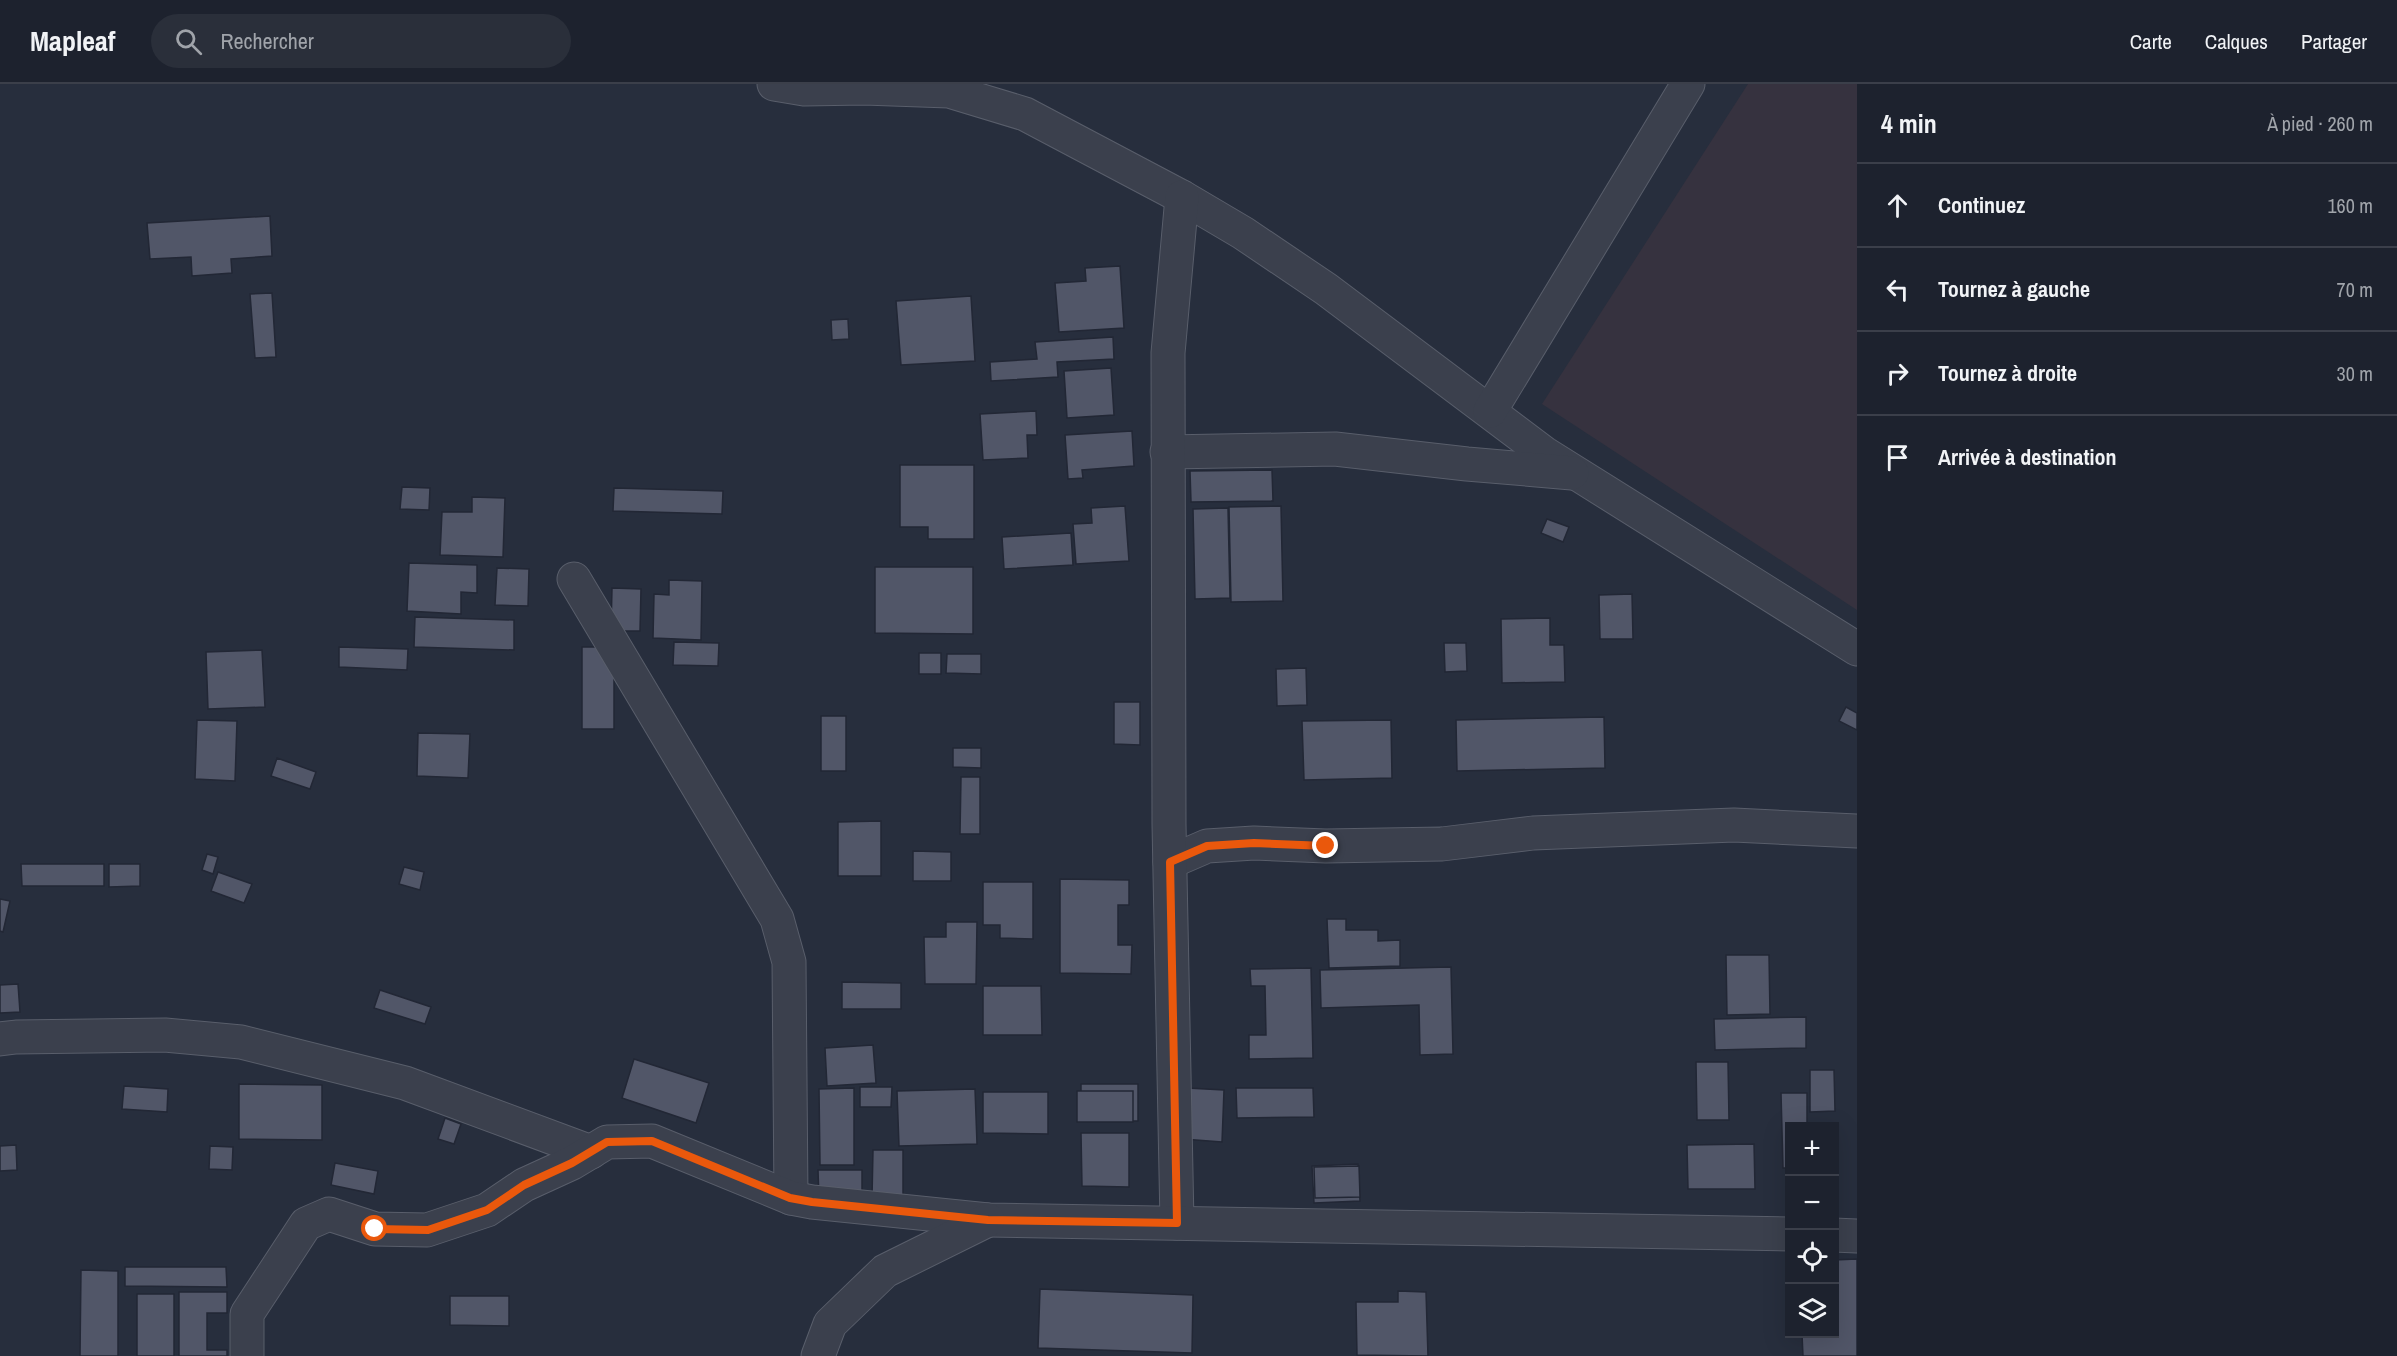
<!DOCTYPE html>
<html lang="fr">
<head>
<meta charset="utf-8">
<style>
  body { margin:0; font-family:"Archivo Narrow",sans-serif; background:#2a2f3a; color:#f1f3f6 }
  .controls { position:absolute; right:18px; bottom:18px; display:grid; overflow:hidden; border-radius:0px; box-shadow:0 6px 24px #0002 }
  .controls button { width:54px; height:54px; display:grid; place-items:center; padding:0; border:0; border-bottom:2px solid #3b3f4a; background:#1d222e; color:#f1f3f6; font:30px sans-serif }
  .stop { position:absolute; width:18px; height:18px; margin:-14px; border:4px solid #ea580c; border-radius:50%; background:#fff }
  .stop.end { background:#ea580c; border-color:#fff; box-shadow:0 2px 6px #0008 }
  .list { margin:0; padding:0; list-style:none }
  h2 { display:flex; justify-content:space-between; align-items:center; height:78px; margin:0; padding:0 24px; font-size:26px }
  h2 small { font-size:20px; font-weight:400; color:#a0a4aa }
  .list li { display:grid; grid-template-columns:39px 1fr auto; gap:18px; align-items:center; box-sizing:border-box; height:84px; padding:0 24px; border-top:2px solid #3b3f4a }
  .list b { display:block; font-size:22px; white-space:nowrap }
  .list em { font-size:20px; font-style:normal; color:#a0a4aa }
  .icon { flex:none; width:33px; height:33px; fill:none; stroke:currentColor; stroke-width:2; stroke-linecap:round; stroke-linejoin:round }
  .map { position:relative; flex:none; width:1857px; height:1272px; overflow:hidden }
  header { display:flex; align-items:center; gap:36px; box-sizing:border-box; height:84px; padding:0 30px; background:#1d222e; border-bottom:2px solid #3b3f4a }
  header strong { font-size:28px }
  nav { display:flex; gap:33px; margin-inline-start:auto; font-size:21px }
  .search { width:420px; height:54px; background:#2a2f3a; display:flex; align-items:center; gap:15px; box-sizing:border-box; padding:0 21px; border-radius:33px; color:#a0a4aa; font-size:22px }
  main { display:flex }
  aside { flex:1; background:#1d222e }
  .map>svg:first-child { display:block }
</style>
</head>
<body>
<header>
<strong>Mapleaf</strong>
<div class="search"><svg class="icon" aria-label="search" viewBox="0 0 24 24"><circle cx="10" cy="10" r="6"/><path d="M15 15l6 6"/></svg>Rechercher</div>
<nav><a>Carte</a><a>Calques</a><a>Partager</a></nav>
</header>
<main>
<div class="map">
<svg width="1857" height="1272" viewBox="0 0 1857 1272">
  <rect width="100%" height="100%" fill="#272e3d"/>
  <polygon fill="#36323f" points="1748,0 1857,0 1857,526 1542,320"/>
  <g fill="#515668" stroke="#222735" stroke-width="1.5">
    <polygon points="270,132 272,172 231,175 232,189 192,192 191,173 150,175 147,139"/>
    <polygon points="1120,182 1124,244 1059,248 1055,199 1086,197 1085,184"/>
    <polygon points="272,209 276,273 255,274 250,210"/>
    <polygon points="971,212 975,277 901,281 896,217"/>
    <polygon points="848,235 849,255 832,256 831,236"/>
    <polygon points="1113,253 1114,275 1057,278 1058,293 991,297 990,278 1037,275 1035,258"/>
    <polygon points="1111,284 1114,331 1067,334 1064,287"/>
    <polygon points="1036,327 1037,351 1027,351 1028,374 983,376 980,330"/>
    <polygon points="1132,347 1134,382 1082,386 1083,394 1068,395 1065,351"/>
    <polygon points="900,381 974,381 974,455 928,455 928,443 900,443"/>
    <polygon points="1272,386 1273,417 1191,418 1190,387"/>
    <polygon points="402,403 430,404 429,426 400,425"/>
    <polygon points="614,404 723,407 722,430 613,427"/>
    <polygon points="472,413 505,414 503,473 440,471 442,428 472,428"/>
    <polygon points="1125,422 1129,477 1076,480 1073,440 1092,439 1091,424"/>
    <polygon points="1281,422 1283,517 1231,518 1229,423"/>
    <polygon points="1228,424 1230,514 1195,515 1193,425"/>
    <polygon points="1547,435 1569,443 1563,458 1541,449"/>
    <polygon points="1071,449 1073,481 1004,485 1002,453"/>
    <polygon points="409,479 477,481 477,509 461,508 461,530 407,527"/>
    <polygon points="875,483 973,483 973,550 875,549"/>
    <polygon points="497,484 529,485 528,522 495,521"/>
    <polygon points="669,496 702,497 701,556 653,554 654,510 669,511"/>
    <polygon points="612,504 641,505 640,547 611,547"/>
    <polygon points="1632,510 1633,555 1600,555 1599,511"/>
    <polygon points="415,533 514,536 514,566 414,563"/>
    <polygon points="1550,534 1550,561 1564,561 1565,598 1502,599 1501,535"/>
    <polygon points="674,558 719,559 718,582 673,581"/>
    <polygon points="1444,559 1466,559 1467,587 1445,588"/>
    <polygon points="339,563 408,565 407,586 339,583"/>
    <rect x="582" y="563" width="32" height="82"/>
    <polygon points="262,566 265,623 208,625 206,568"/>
    <rect x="919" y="569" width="22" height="21"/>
    <polygon points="947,570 981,570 981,590 946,589"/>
    <polygon points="1306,584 1307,621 1277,622 1276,585"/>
    <polygon points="1114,618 1140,618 1140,661 1114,660"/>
    <polygon points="1846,623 1857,629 1857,646 1839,637"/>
    <rect x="821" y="632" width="25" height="55"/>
    <polygon points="1604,633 1605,684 1457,687 1456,636"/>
    <polygon points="197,636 237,637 235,697 195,695"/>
    <polygon points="1391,636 1392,694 1304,696 1302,637"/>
    <polygon points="418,649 470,650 468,694 417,692"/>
    <polygon points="953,664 981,664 981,684 953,683"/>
    <polygon points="277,674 316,688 310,705 271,692"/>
    <polygon points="961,693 980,693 980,750 960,750"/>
    <polygon points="881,737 881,792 838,792 838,738"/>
    <polygon points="913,767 951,768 951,797 913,797"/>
    <polygon points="207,770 218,773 213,790 202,786"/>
    <polygon points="21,780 104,780 104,802 22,802"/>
    <polygon points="109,780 140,780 140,802 109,803"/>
    <polygon points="404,783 424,788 420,806 399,800"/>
    <polygon points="218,788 252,800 244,819 211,807"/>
    <polygon points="1060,795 1129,796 1129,821 1118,821 1118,861 1132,861 1131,890 1060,889"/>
    <polygon points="983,798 1033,798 1033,855 1000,854 1000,841 983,841"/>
    <polygon points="0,815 10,817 3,848 0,847"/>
    <polygon points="1327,835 1346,835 1346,846 1378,846 1378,857 1400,856 1400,882 1329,884"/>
    <polygon points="946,838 977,838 976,900 925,900 924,853 946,853"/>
    <polygon points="1726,871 1769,871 1770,930 1727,931"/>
    <polygon points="1451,883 1453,970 1420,971 1419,921 1321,924 1320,886"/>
    <polygon points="1311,884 1313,974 1249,975 1249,951 1266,951 1265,902 1251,902 1250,885"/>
    <polygon points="842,898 901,899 901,925 842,925"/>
    <polygon points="18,900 20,928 0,929 0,901"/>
    <polygon points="983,902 1041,902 1042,951 983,951"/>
    <polygon points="380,906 431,923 425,940 374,924"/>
    <polygon points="1806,933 1806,964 1715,966 1714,935"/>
    <polygon points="873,961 876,999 827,1002 825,964"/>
    <polygon points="634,975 709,999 696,1039 622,1014"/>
    <polygon points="1696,978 1728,978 1729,1036 1697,1036"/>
    <polygon points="1810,986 1834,986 1835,1027 1810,1028"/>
    <polygon points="239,1000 322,1001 322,1056 239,1055"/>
    <rect x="1081" y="1000" width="57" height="37"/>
    <polygon points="124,1002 168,1005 167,1028 122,1025"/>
    <polygon points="860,1003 892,1003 891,1023 860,1023"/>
    <polygon points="854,1004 854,1081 820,1081 819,1005"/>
    <polygon points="1187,1004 1224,1006 1222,1058 1183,1055"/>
    <polygon points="1236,1004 1313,1004 1314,1033 1237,1034"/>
    <polygon points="975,1005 977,1060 899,1062 897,1007"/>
    <rect x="1077" y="1007" width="56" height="31"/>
    <polygon points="983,1008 1048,1008 1048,1050 983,1049"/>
    <polygon points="1781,1009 1807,1009 1807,1042 1790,1042 1790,1084 1783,1084"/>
    <polygon points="445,1034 461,1040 454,1060 438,1055"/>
    <polygon points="1081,1049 1129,1049 1129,1103 1082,1102"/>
    <polygon points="1754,1060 1755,1105 1688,1105 1687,1061"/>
    <polygon points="16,1061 17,1086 0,1087 0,1062"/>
    <polygon points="210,1062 233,1063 232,1086 209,1085"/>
    <polygon points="873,1066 903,1066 903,1114 872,1114"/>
    <polygon points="335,1079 378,1087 374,1110 331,1101"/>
    <polygon points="1358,1080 1360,1117 1314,1119 1312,1082"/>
    <polygon points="1359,1082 1360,1113 1315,1114 1314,1083"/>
    <polygon points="818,1086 862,1086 862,1115 819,1115"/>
    <polygon points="1857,1175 1857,1272 1803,1272 1802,1250 1834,1250 1834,1176"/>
    <polygon points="125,1183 226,1183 227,1203 125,1202"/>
    <polygon points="81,1186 118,1187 118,1272 80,1272"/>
    <polygon points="1040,1205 1193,1211 1192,1269 1038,1264"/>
    <polygon points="1398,1207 1426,1208 1428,1272 1357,1271 1356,1218 1398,1218"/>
    <polygon points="179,1208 227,1208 227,1229 207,1229 207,1266 227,1266 227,1272 179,1272"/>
    <rect x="137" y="1210" width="37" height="62"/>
    <polygon points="450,1212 509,1212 509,1242 450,1241"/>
  </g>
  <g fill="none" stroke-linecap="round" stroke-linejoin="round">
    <g stroke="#595e6b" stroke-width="35">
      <g id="street">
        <polyline points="774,0 804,5 864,4 949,7 1025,30 1182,113 1243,149 1326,205 1544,369 1857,565"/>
        <polyline points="1490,327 1688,0"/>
        <polyline points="1167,368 1335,365 1467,380 1572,389"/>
        <polyline points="574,495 777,835 789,878 791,1114"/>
        <polyline points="1170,778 1207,762 1254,759 1326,762 1442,760 1533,749 1734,741 1857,747"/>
        <polyline points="0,955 16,953 165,951 241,958 405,999 591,1068"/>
        <polyline points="1177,1139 1169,740 1168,269 1182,113"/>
        <polyline points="1834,1151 1857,1152"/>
        <polyline points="247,1272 247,1230 306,1140 329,1130 375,1145 427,1146 487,1126 524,1101 572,1079 607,1058 652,1057 791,1114 812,1118 988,1136 1790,1150"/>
        <polyline points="818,1272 830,1240 885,1187 988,1136"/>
      </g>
    </g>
    <use href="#street" stroke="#3b404d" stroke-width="33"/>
  </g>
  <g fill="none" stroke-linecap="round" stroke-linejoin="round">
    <polyline stroke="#ea580c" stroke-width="8" points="375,1145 428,1146 487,1126 524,1101 572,1079 607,1058 652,1057 790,1114 812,1118 988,1136 1177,1139 1170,778 1207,762 1254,759 1326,762"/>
  </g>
</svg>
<div class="controls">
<button>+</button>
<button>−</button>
<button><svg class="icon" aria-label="locate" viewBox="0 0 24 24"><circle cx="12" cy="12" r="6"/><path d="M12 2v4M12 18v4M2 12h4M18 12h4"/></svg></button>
<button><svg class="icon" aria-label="layers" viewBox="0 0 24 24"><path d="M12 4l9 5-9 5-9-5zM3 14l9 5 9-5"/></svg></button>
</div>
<div class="stop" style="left:375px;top:1145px"></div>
<div class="stop end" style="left:1326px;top:762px"></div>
</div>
<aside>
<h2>4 min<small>À pied · 260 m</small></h2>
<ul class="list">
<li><svg class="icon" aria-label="ahead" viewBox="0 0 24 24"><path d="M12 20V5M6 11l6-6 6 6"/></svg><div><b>Continuez</b></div><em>160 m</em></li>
<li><svg class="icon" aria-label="left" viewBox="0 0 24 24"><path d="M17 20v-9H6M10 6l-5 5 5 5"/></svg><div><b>Tournez à gauche</b></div><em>70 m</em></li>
<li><svg class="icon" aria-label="right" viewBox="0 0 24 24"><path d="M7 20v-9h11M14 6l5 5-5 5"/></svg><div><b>Tournez à droite</b></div><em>30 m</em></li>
<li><svg class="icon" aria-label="arrive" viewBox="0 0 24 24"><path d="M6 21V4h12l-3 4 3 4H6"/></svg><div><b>Arrivée à destination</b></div></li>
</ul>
</aside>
</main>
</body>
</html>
